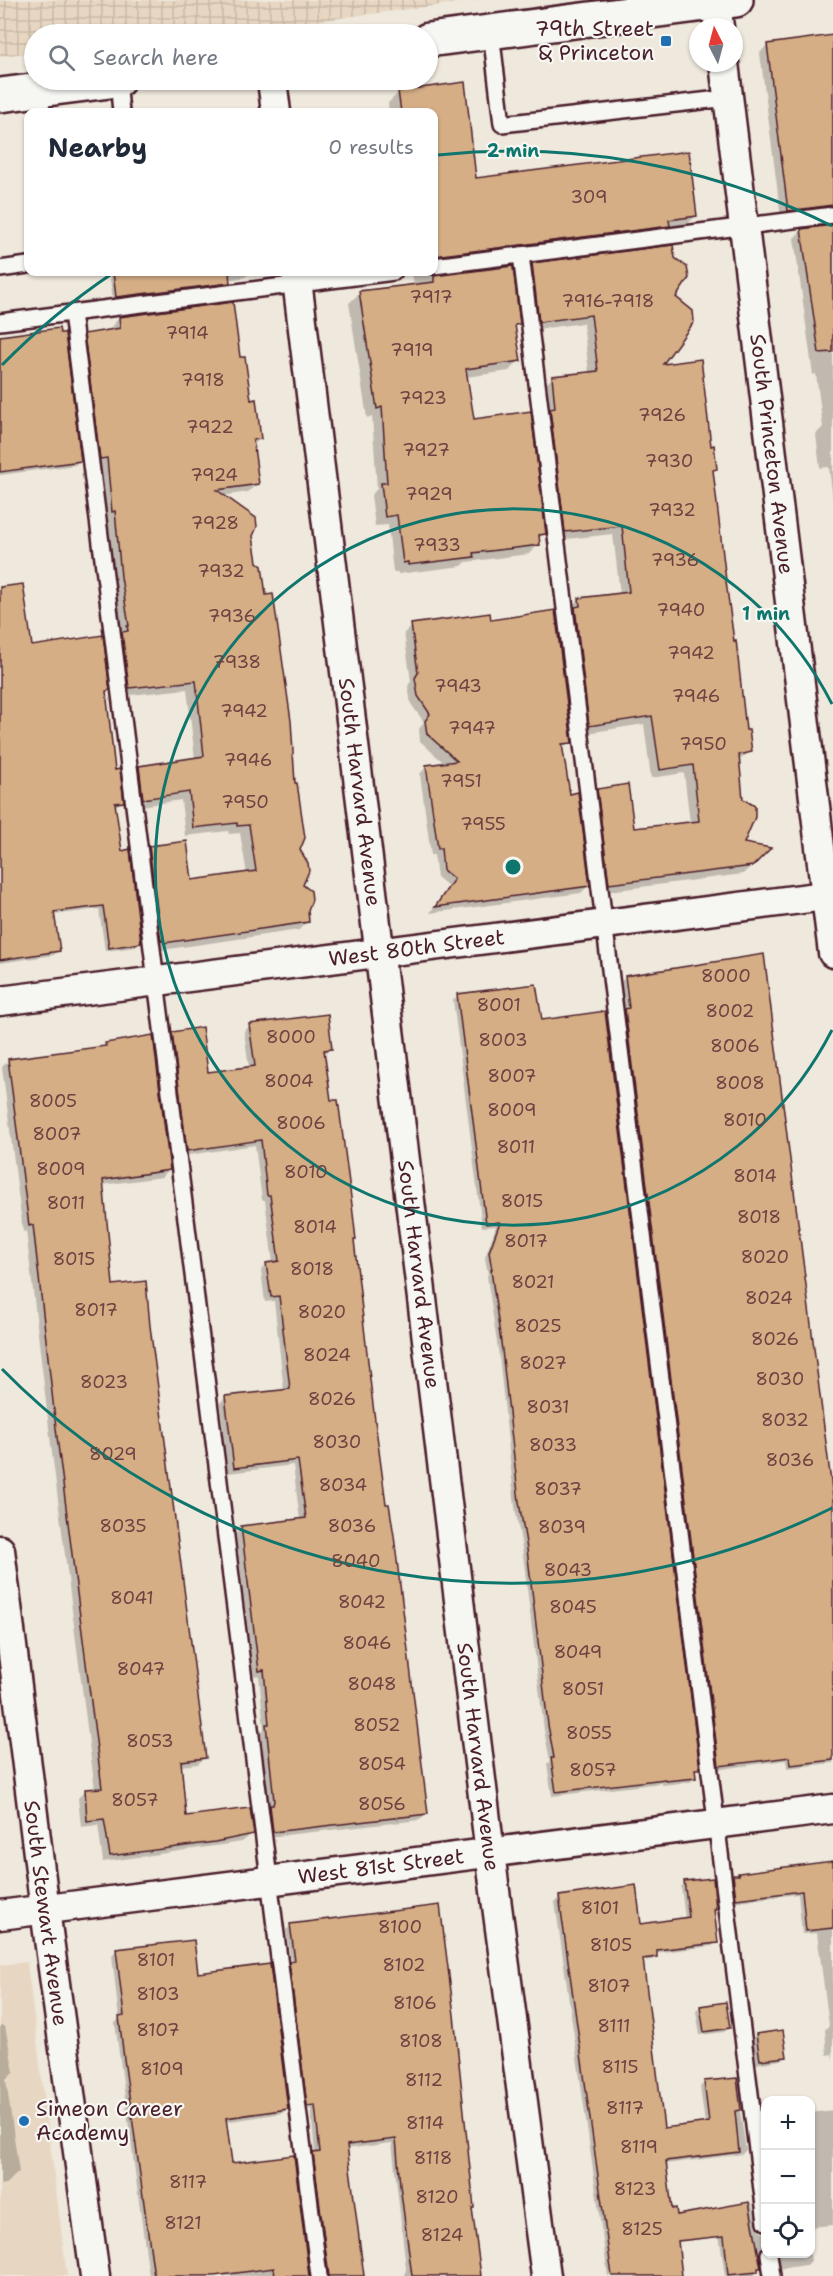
<!DOCTYPE html>
<html lang="en">
<head>
<meta charset="utf-8">
<style>
  body { margin:0; font-family:"Shantell Sans",sans-serif; background:#f6f6f7; color:#1f2937 }
  .controls { position:absolute; right:18px; bottom:18px; display:grid; overflow:hidden; border-radius:12px; box-shadow:0 2px 4px #0004 }
  .controls button { width:54px; height:54px; display:grid; place-items:center; padding:0; border:0; border-bottom:2px solid #e0e1e3; background:#fff; color:#1f2937; font:30px sans-serif }
  .compass { position:absolute; left:689px; top:18px; width:54px; height:54px; border-radius:50%; background:#fff; box-shadow:0 2px 4px #0004; rotate:354deg }
  .list { margin:0; padding:0; list-style:none }
  h2 { display:flex; justify-content:space-between; align-items:center; height:78px; margin:0; padding:0 24px; font-size:26px }
  h2 small { font-size:20px; font-weight:400; color:#747a83 }
  .icon { flex:none; width:33px; height:33px; fill:none; stroke:currentColor; stroke-width:2; stroke-linecap:round; stroke-linejoin:round }
  .map { position:relative; flex:none; width:833px; height:2276px; overflow:hidden }
  .search { position:absolute; background:#fff; box-shadow:0 2px 4px #0004; left:24px; top:24px; width:414px; height:66px; display:flex; align-items:center; gap:15px; box-sizing:border-box; padding:0 21px; border-radius:33px; color:#747a83; font-size:22px }
  .panel { position:absolute; background:#fff; box-shadow:0 2px 4px #0004; left:24px; top:108px; width:414px; height:168px; border-radius:12px }
  .map>svg:first-child { display:block }
</style>
</head>
<body>
<div class="map">
<svg width="833" height="2276" viewBox="0 0 833 2276">
  <defs>
    <pattern id="industrial-grid" width="8" height="8" patternUnits="userSpaceOnUse" patternTransform="scale(1.5)"><rect width="8" height="8" fill="#e7d7c2"/><path d="M0 4h8M4 0v8" fill="none" stroke="#c8b8a7"/></pattern>
  </defs>
  <rect width="100%" height="100%" fill="#efe8dc"/>
  <filter id="ink" filterUnits="userSpaceOnUse"><feTurbulence type="fractalNoise" baseFrequency=".0167" numOctaves="2"/><feDisplacementMap in="SourceGraphic" scale="12" xChannelSelector="R" yChannelSelector="G"/><feConvolveMatrix kernelMatrix="1 2 1 2 8 2 1 2 1" color-interpolation-filters="sRGB"/></filter>
  <g filter="url(#ink)">
    <polygon fill="#e7d7c2" points="27,1962 67,2276 0,2276 0,1965"/>
    <polygon fill="url(#industrial-grid)" points="0,0 479,0 213,34 34,34 34,52 0,56"/>
    <g fill="#0003">
      <polygon points="833,36 833,218 781,218 760,53 767,45"/>
      <polygon points="464,84 475,180 696,216 685,226 666,228 659,236 434,264 434,112 389,112 388,103 398,93"/>
      <polygon points="833,226 833,500 829,467 820,468 816,434 823,427 816,374 813,375 794,238 802,230"/>
      <polygon points="533,265 674,297 660,366 710,447 715,468 712,472 744,732 750,752 738,761 742,844 768,849 743,874 601,892 589,800 598,791 633,830 690,823 684,773 651,778 644,724 581,734 570,608 579,599 620,594 613,534 557,540 543,387 552,378 589,373 583,323 531,330 524,274"/>
      <polygon points="109,272 249,272 249,273 245,277 228,280 229,282 225,286 113,301"/>
      <polygon points="412,272 425,272 518,324 514,328 519,361 509,371 466,377 473,421 544,533 538,539 539,544 529,554 466,562 462,566 398,574 398,572 393,572 388,525 375,526 371,495 377,489 372,416 367,418 349,303 360,293 414,286"/>
      <polygon points="119,318 239,359 259,439 253,446 257,484 248,492 222,496 251,535 298,850 301,885 306,910 307,921 299,930 155,951 141,857 150,848 191,882 247,874 240,833 229,834 228,831 185,836 181,800 135,807 131,777 140,768 195,759 187,689 121,696 114,642 121,635 113,586 107,519 104,520 76,344 85,335 111,331 111,327"/>
      <polygon points="0,338 79,461 75,465 0,475"/>
      <polygon points="0,589 31,648 108,690 105,693 114,772 122,802 114,807 120,852 140,943 136,947 105,951 99,909 53,915 58,950 54,955 0,963"/>
      <polygon points="490,621 570,742 562,749 568,795 588,886 581,893 430,913 448,886 437,877 434,855 431,855 420,774 427,766 445,764 420,741 419,729 424,722 411,704 408,686 411,681 404,633 412,626"/>
      <polygon points="625,978 833,1515 833,1763 787,1768 786,1760 715,1770 621,1015 625,1010 621,982"/>
      <polygon points="458,996 540,1022 698,1768 694,1772 695,1778 690,1782 662,1785 661,1783 552,1796 547,1764 550,1761 544,1730 523,1554 515,1507 499,1356 487,1276 488,1274 485,1258 496,1226 482,1227 453,1000"/>
      <polygon points="250,1026 331,1049 323,1055 353,1241 372,1405 426,1814 420,1820 268,1837 265,1813 269,1808 261,1732 264,1729 259,1675 254,1676 236,1534 241,1528 300,1520 293,1465 228,1473 220,1403 226,1397 284,1391 274,1301 265,1302 261,1270 267,1264 273,1263 265,1200 262,1200 255,1145 182,1156 167,1039 176,1031 201,1028 206,1074 249,1068 244,1031"/>
      <polygon points="106,1044 168,1170 162,1177 102,1185 112,1287 205,1757 198,1764 180,1766 185,1818 252,1834 242,1842 103,1862 98,1825 81,1827 78,1798 85,1791 95,1790 51,1445 26,1231 23,1232 2,1067 9,1060 102,1048"/>
      <polygon points="833,1863 833,2061 832,2054 827,2055 825,2030 829,2025 817,1933 802,1934 798,1894 732,1902 729,1881 733,1877"/>
      <polygon points="685,1883 715,1908 712,1911 716,1942 712,1946 655,1953 656,1956 652,1960 642,1961 663,2129 705,2124 700,2087 704,2083 735,2079 746,2150 742,2154 665,2164 671,2210 679,2241 677,2243 680,2276 608,2276 555,1902 560,1897 640,1925 685,1919 681,1887"/>
      <polygon points="291,1926 473,2207 470,2210 480,2276 405,2276 406,2268 392,2143 346,2149 363,2276 365,2276 324,2276 309,2159 315,2154 311,2109 303,2110 285,1968 291,1963 286,1930"/>
      <polygon points="116,1951 196,1975 287,2109 282,2113 225,2122 231,2164 308,2276 149,2276 115,2023 119,2019 112,1955"/>
      <polygon points="700,2007 728,2028 724,2032 700,2035 696,2011"/>
      <polygon points="0,2026 5,2026 14,2072 6,2080 19,2172 6,2184 0,2185"/>
      <polygon points="756,2035 785,2056 781,2060 756,2064 752,2039"/>
      <polygon points="833,2110 833,2225 810,2227 810,2113"/>
      <polygon points="766,2117 766,2151 763,2152 759,2122"/>
      <polygon points="752,2203 757,2228 762,2233 766,2232 766,2249 763,2248 759,2251 759,2267 754,2276 725,2276 716,2213 720,2209"/>
      <polygon points="773,2254 810,2254 811,2261 807,2265 777,2269"/>
    </g>
    <g fill="#d5ae86" stroke="#4a1f2b" stroke-width="1.5">
      <polygon points="833,35 833,205 788,211 767,44"/>
      <polygon points="465,82 476,178 689,151 697,216 669,220 670,226 434,256 434,112 401,112 398,91"/>
      <polygon points="833,225 833,352 819,353 801,229"/>
      <polygon points="673,245 675,258 687,267 689,278 676,297 693,311 694,322 663,364 701,359 711,446 714,445 717,469 713,470 727,589 734,641 736,640 746,730 749,730 752,752 739,755 743,799 755,806 755,817 744,843 771,848 753,866 609,884 597,789 628,784 634,828 699,821 693,765 660,770 652,716 589,726 575,607 580,606 579,598 629,592 622,526 565,532 550,409 555,408 552,376 598,371 591,315 539,322 532,263"/>
      <polygon points="513,266 520,324 515,325 521,361 466,369 474,419 531,411 546,534 539,535 540,545 473,553 474,557 408,565 408,562 403,563 397,515 385,517 381,483 387,483 382,407 377,409 359,291 434,282 434,276"/>
      <polygon points="113,272 229,272 230,283 116,297"/>
      <polygon points="233,302 240,357 245,357 251,400 256,399 261,439 253,440 259,484 217,490 256,518 257,527 253,536 257,562 262,566 266,595 273,594 291,721 295,783 297,783 305,838 300,850 308,863 309,871 303,885 311,891 312,900 308,910 309,922 164,943 163,940 161,941 149,846 187,841 192,880 256,871 249,825 237,826 237,823 193,828 189,792 143,799 139,766 204,756 196,681 129,688 122,632 128,631 127,626 129,626 121,577 115,511 112,512 107,458 100,459 84,334 120,328 119,317"/>
      <polygon points="59,328 60,333 65,333 81,461 0,472 0,336"/>
      <polygon points="23,584 32,646 103,635 110,690 106,691 115,770 120,769 124,802 115,803 122,851 130,849 141,943 109,948 103,906 54,912 60,951 0,960 0,587"/>
      <polygon points="555,610 572,743 562,744 570,794 578,792 590,886 435,907 454,879 443,870 441,848 438,849 426,765 457,761 427,734 425,721 430,714 418,696 415,678 418,673 411,624 490,613 491,620"/>
      <polygon points="764,954 833,1498 833,1760 791,1765 790,1757 719,1766 625,1009 629,1008 625,976"/>
      <polygon points="536,984 542,1020 605,1011 700,1769 695,1769 696,1778 666,1781 665,1779 556,1792 551,1758 554,1758 548,1725 527,1549 519,1502 502,1350 491,1270 492,1270 489,1252 500,1222 486,1224 457,994"/>
      <polygon points="328,1014 332,1049 324,1050 331,1100 338,1100 352,1205 356,1240 354,1240 373,1405 386,1504 389,1504 394,1536 428,1814 273,1832 270,1805 273,1805 274,1801 266,1724 269,1724 264,1670 259,1671 241,1526 306,1518 298,1460 234,1468 225,1396 290,1389 279,1296 271,1297 266,1263 279,1261 270,1195 267,1195 261,1140 187,1151 172,1032 202,1027 208,1072 255,1066 249,1024"/>
      <polygon points="153,1035 170,1170 103,1180 113,1285 146,1281 150,1326 206,1758 181,1761 186,1816 250,1808 254,1834 215,1842 110,1856 104,1819 87,1821 85,1789 102,1788 57,1437 33,1225 29,1226 8,1059 106,1046 105,1043"/>
      <polygon points="833,1861 833,1928 806,1931 802,1891 736,1899 733,1875 739,1875 738,1873"/>
      <polygon points="713,1878 716,1909 714,1909 718,1943 657,1950 657,1957 643,1959 664,2128 709,2122 704,2081 737,2078 741,2110 735,2111 739,2152 666,2161 672,2209 676,2208 677,2215 749,2202 761,2268 758,2268 758,2272 728,2275 724,2236 678,2241 682,2276 612,2276 559,1896 636,1885 641,1924 689,1917 684,1881"/>
      <polygon points="440,1905 454,2015 474,2208 472,2208 481,2276 412,2276 400,2185 396,2139 347,2145 364,2276 329,2276 313,2153 320,2152 315,2105 307,2106 289,1962 295,1961 290,1924"/>
      <polygon points="194,1940 198,1973 270,1964 288,2109 226,2118 232,2163 294,2155 309,2276 275,2276 274,2268 214,2276 154,2276 124,2059 119,2017 124,2016 116,1949"/>
      <polygon points="726,2002 730,2028 704,2032 700,2006"/>
      <polygon points="783,2030 787,2057 760,2060 756,2034"/>
    </g>
    <g fill="none" stroke-linecap="round" stroke-linejoin="round">
      <g stroke="#4a1f2b" stroke-width="20">
        <g id="lane">
          <polyline points="491,32 502,124 728,98"/>
          <polyline points="118,80 121,112"/>
          <polyline points="39,89 42,112"/>
          <polyline points="521,255 766,2222"/>
          <polyline points="434,266 833,215"/>
          <polyline points="0,269 28,265"/>
          <polyline points="72,313 319,2276"/>
          <polyline points="0,322 394,272"/>
          <polyline points="769,2254 772,2276"/>
        </g>
      </g>
      <g stroke="#4a1f2b" stroke-width="33">
        <g id="street">
          <polyline points="716,3 719,27"/>
          <path id="s1" d="M724,63l109,890"/>
          <polyline points="272,80 276,112"/>
          <path id="s2" d="M296,272l194,1581 56,423"/>
          <path id="s3" d="M0,1001l833,-106"/>
          <path id="s4" d="M0,1550l45,360 50,366"/>
          <path id="s5" d="M0,1915l833,-106"/>
        </g>
      </g>
      <g stroke="#4a1f2b" stroke-width="38">
        <g id="secondary">
          <polyline points="428,40 736,0"/>
          <polyline points="0,95 118,80"/>
        </g>
      </g>
      <use href="#lane" stroke="#f6f6f2" stroke-width="15"/>
      <use href="#street" stroke="#f6f6f2" stroke-width="28"/>
      <use href="#secondary" stroke="#f6f6f2" stroke-width="33"/>
    </g>
  </g>
  <g fill="none" stroke="#0f766e" stroke-width="3">
    <path d="M832 1030A358 358 0 1 1 832 704"/>
    <path d="M832 1508A716 716 0 0 1 2 1369M2 365A716 716 0 0 1 113 273M438 155A716 716 0 0 1 832 226"/>
  </g>
  <g fill="#1f6fb2" stroke="#f6f6f2" stroke-width="2">
    <rect x="660" y="35" width="12" height="12" rx="3"/>
    <circle cx="24" cy="2121" r="6"/>
  </g>
  <g text-anchor="middle" stroke-width="4.5" stroke-linejoin="round" paint-order="stroke">
    <g font-size="18" fill="#6d4342">
      <text x="589" y="203">309</text>
      <text x="431" y="303">7917</text>
      <text x="608" y="307">7916-7918</text>
      <text x="187" y="339">7914</text>
      <text x="412" y="356">7919</text>
      <text x="203" y="386">7918</text>
      <text x="423" y="404">7923</text>
      <text x="662" y="421">7926</text>
      <text x="210" y="433">7922</text>
      <text x="426" y="456">7927</text>
      <text x="669" y="467">7930</text>
      <text x="214" y="481">7924</text>
      <text x="429" y="500">7929</text>
      <text x="672" y="516">7932</text>
      <text x="215" y="529">7928</text>
      <text x="437" y="551">7933</text>
      <text x="675" y="566">7936</text>
      <text x="221" y="577">7932</text>
      <text x="681" y="616">7940</text>
      <text x="232" y="622">7936</text>
      <text x="691" y="659">7942</text>
      <text x="237" y="668">7938</text>
      <text x="458" y="692">7943</text>
      <text x="696" y="702">7946</text>
      <text x="244" y="717">7942</text>
      <text x="472" y="734">7947</text>
      <text x="703" y="750">7950</text>
      <text x="248" y="766">7946</text>
      <text x="461" y="787">7951</text>
      <text x="245" y="808">7950</text>
      <text x="483" y="830">7955</text>
      <text x="726" y="982">8000</text>
      <text x="499" y="1011">8001</text>
      <text x="730" y="1017">8002</text>
      <text x="291" y="1043">8000</text>
      <text x="503" y="1046">8003</text>
      <text x="735" y="1052">8006</text>
      <text x="512" y="1082">8007</text>
      <text x="289" y="1087">8004</text>
      <text x="740" y="1089">8008</text>
      <text x="53" y="1107">8005</text>
      <text x="512" y="1116">8009</text>
      <text x="745" y="1126">8010</text>
      <text x="301" y="1129">8006</text>
      <text x="57" y="1140">8007</text>
      <text x="516" y="1153">8011</text>
      <text x="61" y="1175">8009</text>
      <text x="306" y="1178">8010</text>
      <text x="755" y="1182">8014</text>
      <text x="522" y="1207">8015</text>
      <text x="66" y="1209">8011</text>
      <text x="759" y="1223">8018</text>
      <text x="315" y="1233">8014</text>
      <text x="526" y="1247">8017</text>
      <text x="765" y="1263">8020</text>
      <text x="74" y="1265">8015</text>
      <text x="312" y="1275">8018</text>
      <text x="533" y="1288">8021</text>
      <text x="769" y="1304">8024</text>
      <text x="96" y="1316">8017</text>
      <text x="322" y="1318">8020</text>
      <text x="538" y="1332">8025</text>
      <text x="775" y="1345">8026</text>
      <text x="327" y="1361">8024</text>
      <text x="543" y="1369">8027</text>
      <text x="780" y="1385">8030</text>
      <text x="104" y="1388">8023</text>
      <text x="332" y="1405">8026</text>
      <text x="548" y="1413">8031</text>
      <text x="785" y="1426">8032</text>
      <text x="337" y="1448">8030</text>
      <text x="553" y="1451">8033</text>
      <text x="113" y="1460">8029</text>
      <text x="790" y="1466">8036</text>
      <text x="343" y="1491">8034</text>
      <text x="558" y="1495">8037</text>
      <text x="123" y="1532">8035</text>
      <text x="352" y="1532">8036</text>
      <text x="562" y="1533">8039</text>
      <text x="356" y="1567">8040</text>
      <text x="568" y="1576">8043</text>
      <text x="132" y="1604">8041</text>
      <text x="362" y="1608">8042</text>
      <text x="573" y="1613">8045</text>
      <text x="367" y="1649">8046</text>
      <text x="578" y="1658">8049</text>
      <text x="141" y="1675">8047</text>
      <text x="372" y="1690">8048</text>
      <text x="583" y="1695">8051</text>
      <text x="377" y="1731">8052</text>
      <text x="589" y="1739">8055</text>
      <text x="150" y="1747">8053</text>
      <text x="382" y="1770">8054</text>
      <text x="593" y="1776">8057</text>
      <text x="135" y="1806">8057</text>
      <text x="382" y="1810">8056</text>
      <text x="600" y="1914">8101</text>
      <text x="400" y="1933">8100</text>
      <text x="611" y="1951">8105</text>
      <text x="156" y="1966">8101</text>
      <text x="404" y="1971">8102</text>
      <text x="609" y="1992">8107</text>
      <text x="158" y="2000">8103</text>
      <text x="415" y="2009">8106</text>
      <text x="614" y="2032">8111</text>
      <text x="158" y="2036">8107</text>
      <text x="421" y="2047">8108</text>
      <text x="620" y="2073">8115</text>
      <text x="162" y="2075">8109</text>
      <text x="424" y="2086">8112</text>
      <text x="625" y="2114">8117</text>
      <text x="425" y="2129">8114</text>
      <text x="639" y="2153">8119</text>
      <text x="433" y="2164">8118</text>
      <text x="188" y="2188">8117</text>
      <text x="635" y="2195">8123</text>
      <text x="437" y="2203">8120</text>
      <text x="183" y="2229">8121</text>
      <text x="642" y="2235">8125</text>
      <text x="442" y="2241">8124</text>
    </g>
    <g font-size="21" fill="#4a1f2b" stroke="#f6f6f2" text-anchor="end">
      <text x="654" y="36">79th Street<tspan x="654" dy="24">&amp; Princeton</tspan></text>
      <text x="36" y="2116" text-anchor="start">Simeon Career<tspan x="36" dy="24">Academy</tspan></text>
    </g>
    <g font-size="21" fill="#4a1f2b" stroke="#f6f6f2">
      <text dy="7" stroke="none"><textPath href="#s1" startOffset="394">South Princeton Avenue</textPath></text>
      <text dy="7" stroke="none"><textPath href="#s2" startOffset="524">South Harvard Avenue</textPath></text>
      <text dy="7" stroke="none"><textPath href="#s3" startOffset="420">West 80th Street</textPath></text>
      <text dy="7" stroke="none"><textPath href="#s2" startOffset="1010">South Harvard Avenue</textPath></text>
      <text dy="7" stroke="none"><textPath href="#s2" startOffset="1496">South Harvard Avenue</textPath></text>
      <text dy="7" stroke="none"><textPath href="#s5" startOffset="384">West 81st Street</textPath></text>
      <text dy="7" stroke="none"><textPath href="#s4" startOffset="366">South Stewart Avenue</textPath></text>
    </g>
  </g>
  <circle cx="513" cy="867" r="9" fill="#0f766e" stroke="#f6f6f2" stroke-width="3"/>
  <g font-size="18" text-anchor="middle" font-weight="bold" fill="#0f766e" stroke="#f6f6f2" stroke-width="4.5" stroke-linejoin="round" paint-order="stroke">
    <text x="513" y="157">2 min</text>
    <text x="766" y="620">1 min</text>
  </g>
</svg>
<div class="controls">
<button>+</button>
<button>−</button>
<button><svg class="icon" aria-label="locate" viewBox="0 0 24 24"><circle cx="12" cy="12" r="6"/><path d="M12 2v4M12 18v4M2 12h4M18 12h4"/></svg></button>
</div>
<svg class="compass" viewBox="-18 -18 36 36"><path d="M0-13l5 13h-10z" fill="#e53935"/><path d="M0 13l5-13h-10z" fill="#747a83"/></svg>
<div class="search"><svg class="icon" aria-label="search" viewBox="0 0 24 24"><circle cx="10" cy="10" r="6"/><path d="M15 15l6 6"/></svg>Search here</div>
<section class="panel">
<h2>Nearby<small>0 results</small></h2>
<ul class="list">
</ul>
</section>
</div>
</body>
</html>
